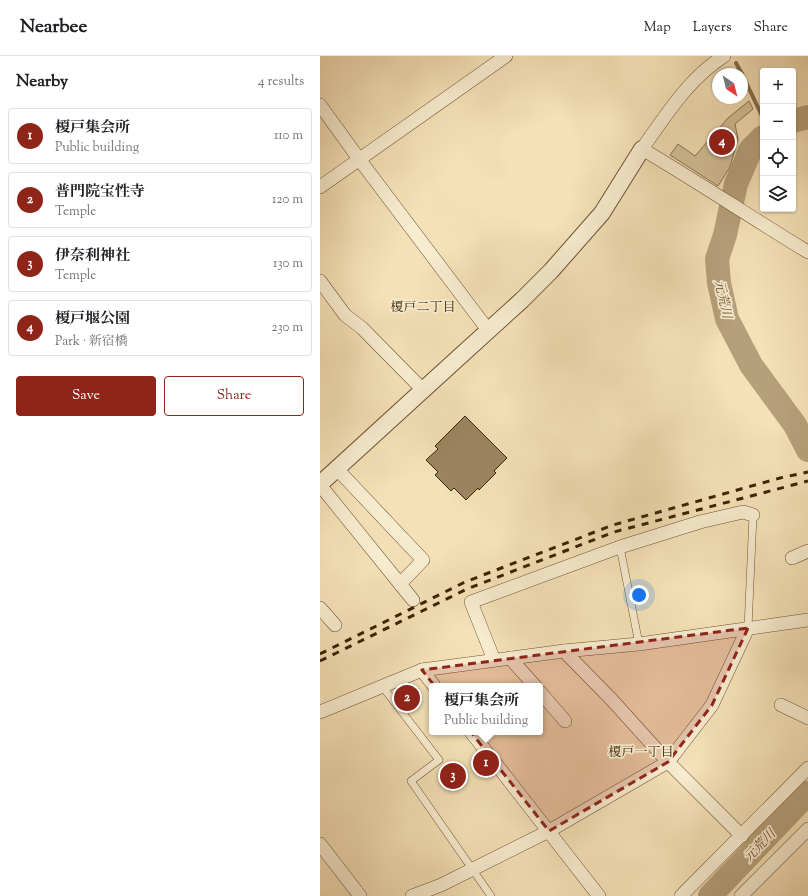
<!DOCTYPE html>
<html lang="en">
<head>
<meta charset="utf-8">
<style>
  body { margin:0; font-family:"Sorts Mill Goudy","Noto Serif JP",serif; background:#f6f6f6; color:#202124 }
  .controls { position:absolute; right:12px; top:12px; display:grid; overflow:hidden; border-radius:4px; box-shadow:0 1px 3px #0004 }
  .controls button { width:36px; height:36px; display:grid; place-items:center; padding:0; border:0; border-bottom:1px solid #e0e0e0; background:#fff; color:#202124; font:20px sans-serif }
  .compass { position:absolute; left:392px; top:12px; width:36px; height:36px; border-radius:50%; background:#fff; box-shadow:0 1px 3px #0004; rotate:145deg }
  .you { position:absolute; left:319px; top:539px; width:14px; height:14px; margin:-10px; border:3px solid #fff; border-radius:50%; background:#1a73e8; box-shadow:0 0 0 6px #1a73e833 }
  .badge { display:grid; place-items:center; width:26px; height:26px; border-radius:50%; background:#8f2418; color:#fff; font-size:13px; font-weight:700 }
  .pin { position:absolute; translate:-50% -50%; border:2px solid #fff; box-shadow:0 1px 4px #0006 }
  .popup { position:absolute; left:109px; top:627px; width:114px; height:52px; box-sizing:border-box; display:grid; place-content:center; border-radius:4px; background:#fff; filter:drop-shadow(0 1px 3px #0005); font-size:13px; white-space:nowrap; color:#757577 }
  .popup b { font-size:15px; color:#202124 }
  .popup::after { content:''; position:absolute; left:50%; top:100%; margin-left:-8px; border:8px solid transparent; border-top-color:#fff }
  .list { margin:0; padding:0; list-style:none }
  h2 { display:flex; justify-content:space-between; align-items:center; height:52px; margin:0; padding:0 16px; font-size:17px }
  h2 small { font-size:13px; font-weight:400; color:#757577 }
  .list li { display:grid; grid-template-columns:26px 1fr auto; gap:12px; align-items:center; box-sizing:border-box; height:56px; margin:0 8px 8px; padding:0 8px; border:1px solid #e0e0e0; border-radius:4px }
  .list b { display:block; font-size:15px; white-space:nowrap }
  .list p { margin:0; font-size:13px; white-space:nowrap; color:#757577 }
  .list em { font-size:13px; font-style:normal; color:#757577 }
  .actions { display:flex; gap:8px; padding:12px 16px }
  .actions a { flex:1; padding:9px 0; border:1px solid #8f2418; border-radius:4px; text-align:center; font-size:14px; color:#8f2418 }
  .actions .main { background:#8f2418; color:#fff }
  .icon { flex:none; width:22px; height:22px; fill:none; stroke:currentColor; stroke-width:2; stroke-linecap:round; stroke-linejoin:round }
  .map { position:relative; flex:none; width:488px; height:840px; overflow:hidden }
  header { display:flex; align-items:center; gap:24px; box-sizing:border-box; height:56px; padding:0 20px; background:#fff; border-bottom:1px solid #e0e0e0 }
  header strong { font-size:19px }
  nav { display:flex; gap:22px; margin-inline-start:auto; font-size:14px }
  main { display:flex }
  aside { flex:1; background:#fff }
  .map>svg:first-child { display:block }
</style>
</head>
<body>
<header>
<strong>Nearbee</strong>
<nav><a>Map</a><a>Layers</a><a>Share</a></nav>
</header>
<main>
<aside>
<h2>Nearby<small>4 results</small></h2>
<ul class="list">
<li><span class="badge">1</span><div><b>榎戸集会所</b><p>Public building</p></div><em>110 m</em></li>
<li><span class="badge">2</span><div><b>普門院宝性寺</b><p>Temple</p></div><em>120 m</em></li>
<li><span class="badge">3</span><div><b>伊奈利神社</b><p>Temple</p></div><em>130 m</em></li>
<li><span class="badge">4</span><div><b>榎戸堰公園</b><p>Park · 新宿橋</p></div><em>230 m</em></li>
</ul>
<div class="actions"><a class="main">Save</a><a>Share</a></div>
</aside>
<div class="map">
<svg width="488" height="840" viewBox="0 0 488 840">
  <rect width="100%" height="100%" fill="#f5e1b7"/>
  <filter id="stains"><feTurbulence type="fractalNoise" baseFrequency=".005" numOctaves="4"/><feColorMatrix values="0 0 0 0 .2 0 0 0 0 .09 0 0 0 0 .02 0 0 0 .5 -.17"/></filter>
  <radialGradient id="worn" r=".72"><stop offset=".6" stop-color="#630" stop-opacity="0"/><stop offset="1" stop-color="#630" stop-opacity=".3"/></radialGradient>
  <polygon fill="#d6c199" stroke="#89724e" points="429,45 433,53 415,68 418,83 410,111 398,130 350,99 358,88 375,100 408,62"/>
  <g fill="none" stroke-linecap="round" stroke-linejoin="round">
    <g stroke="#856e4b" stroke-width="4">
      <polyline points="416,7 422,18"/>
      <polyline points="422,18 443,62"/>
    </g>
    <g stroke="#b6a07a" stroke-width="24">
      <polyline points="473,65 488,61"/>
      <polyline points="443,81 431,93 416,128 405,179 397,203 399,227 407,263 431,309 475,369 488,394"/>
      <polyline points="390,840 488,737"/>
    </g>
  </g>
  <polygon fill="#9c8561" stroke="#3c2204" points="145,360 187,402 174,415 176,417 159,434 158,432 146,444 134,432 131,435 115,419 118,416 106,404 118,393 115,390"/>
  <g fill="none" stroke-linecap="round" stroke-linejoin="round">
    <g stroke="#6a5231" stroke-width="8">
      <g id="service">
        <polyline points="300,491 319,588"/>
        <polyline points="428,572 433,459"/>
        <polyline points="62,630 119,704 91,725 171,840"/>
      </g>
    </g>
    <g stroke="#6a5231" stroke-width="14">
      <g id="minor">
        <path d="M404,0c-35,22 -58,59 -82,93 56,33 110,69 166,103"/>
        <polyline points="0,49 39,103 168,274"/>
        <polyline points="0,131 186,0"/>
        <polyline points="0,225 25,259 42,272 103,334"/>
        <polyline points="17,413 103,504 80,528"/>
        <polyline points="0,429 93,544"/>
        <polyline points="472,502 488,495"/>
        <polyline points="0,552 15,569"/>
        <polyline points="244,595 292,644 348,706 422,780"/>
        <polyline points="190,602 215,630"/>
        <polyline points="174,604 151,546 300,491 380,466 423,456 433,459"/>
        <polyline points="102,614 114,630"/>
        <polyline points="220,636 245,665"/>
        <polyline points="461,649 488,662"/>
        <polyline points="0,656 102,614 244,595 319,588 488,564"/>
        <polyline points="151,676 279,840"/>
        <polyline points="0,788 40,840"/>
        <polyline points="92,840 121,829 229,775 348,706 392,649 428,572"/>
        <polyline points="361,840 488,712"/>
        <polyline points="421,840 488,773"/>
      </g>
    </g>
    <g stroke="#6a5231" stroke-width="18">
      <polyline id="tertiary" points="0,428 137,303 202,244 231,215 282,157 322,93"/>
    </g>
    <use href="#service" stroke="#f8ecd0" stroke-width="7"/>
    <use href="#minor" stroke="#f8ecd0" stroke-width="13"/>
    <use href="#tertiary" stroke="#f8ecd0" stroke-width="16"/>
    <g stroke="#3c2204" stroke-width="3" stroke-dasharray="7 7" stroke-linecap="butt">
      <polyline points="0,598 145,526 293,469 460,422 488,416"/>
      <polyline points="0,605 147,533 294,476 488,425"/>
    </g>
  </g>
  <path fill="#8f2418" fill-opacity="0.2" stroke="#8f2418" stroke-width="3" stroke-dasharray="8 5" stroke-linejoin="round" d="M428,572l-36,77 -44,57 -119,69 -127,-161z"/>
  <g text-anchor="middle" stroke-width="3.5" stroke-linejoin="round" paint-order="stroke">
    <g font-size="13" font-style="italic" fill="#674e2d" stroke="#f8ecd0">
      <text transform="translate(404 243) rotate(77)" y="5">元荒川</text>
      <text transform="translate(439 789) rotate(-46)" y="5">元荒川</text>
    </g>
    <g font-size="13" fill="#3c2204" stroke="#f8ecd0">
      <text x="103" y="255">榎戸二丁目</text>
      <text x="321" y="700">榎戸一丁目</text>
    </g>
  </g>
  <rect width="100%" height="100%" filter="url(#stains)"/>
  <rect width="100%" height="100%" fill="url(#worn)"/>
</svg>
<div class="controls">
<button>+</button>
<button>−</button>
<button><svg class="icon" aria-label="locate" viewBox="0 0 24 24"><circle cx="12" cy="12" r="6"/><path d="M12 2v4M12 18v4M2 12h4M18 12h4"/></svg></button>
<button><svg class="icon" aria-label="layers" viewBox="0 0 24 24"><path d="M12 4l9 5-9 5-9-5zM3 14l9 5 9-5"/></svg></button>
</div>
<svg class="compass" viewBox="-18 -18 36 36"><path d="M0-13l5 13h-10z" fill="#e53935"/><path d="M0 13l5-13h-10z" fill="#757577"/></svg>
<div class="you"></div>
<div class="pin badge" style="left:166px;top:707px">1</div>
<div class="popup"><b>榎戸集会所</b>Public building</div>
<div class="pin badge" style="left:87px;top:642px">2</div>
<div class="pin badge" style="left:133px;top:720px">3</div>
<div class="pin badge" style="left:402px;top:86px">4</div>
</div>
</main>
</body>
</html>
